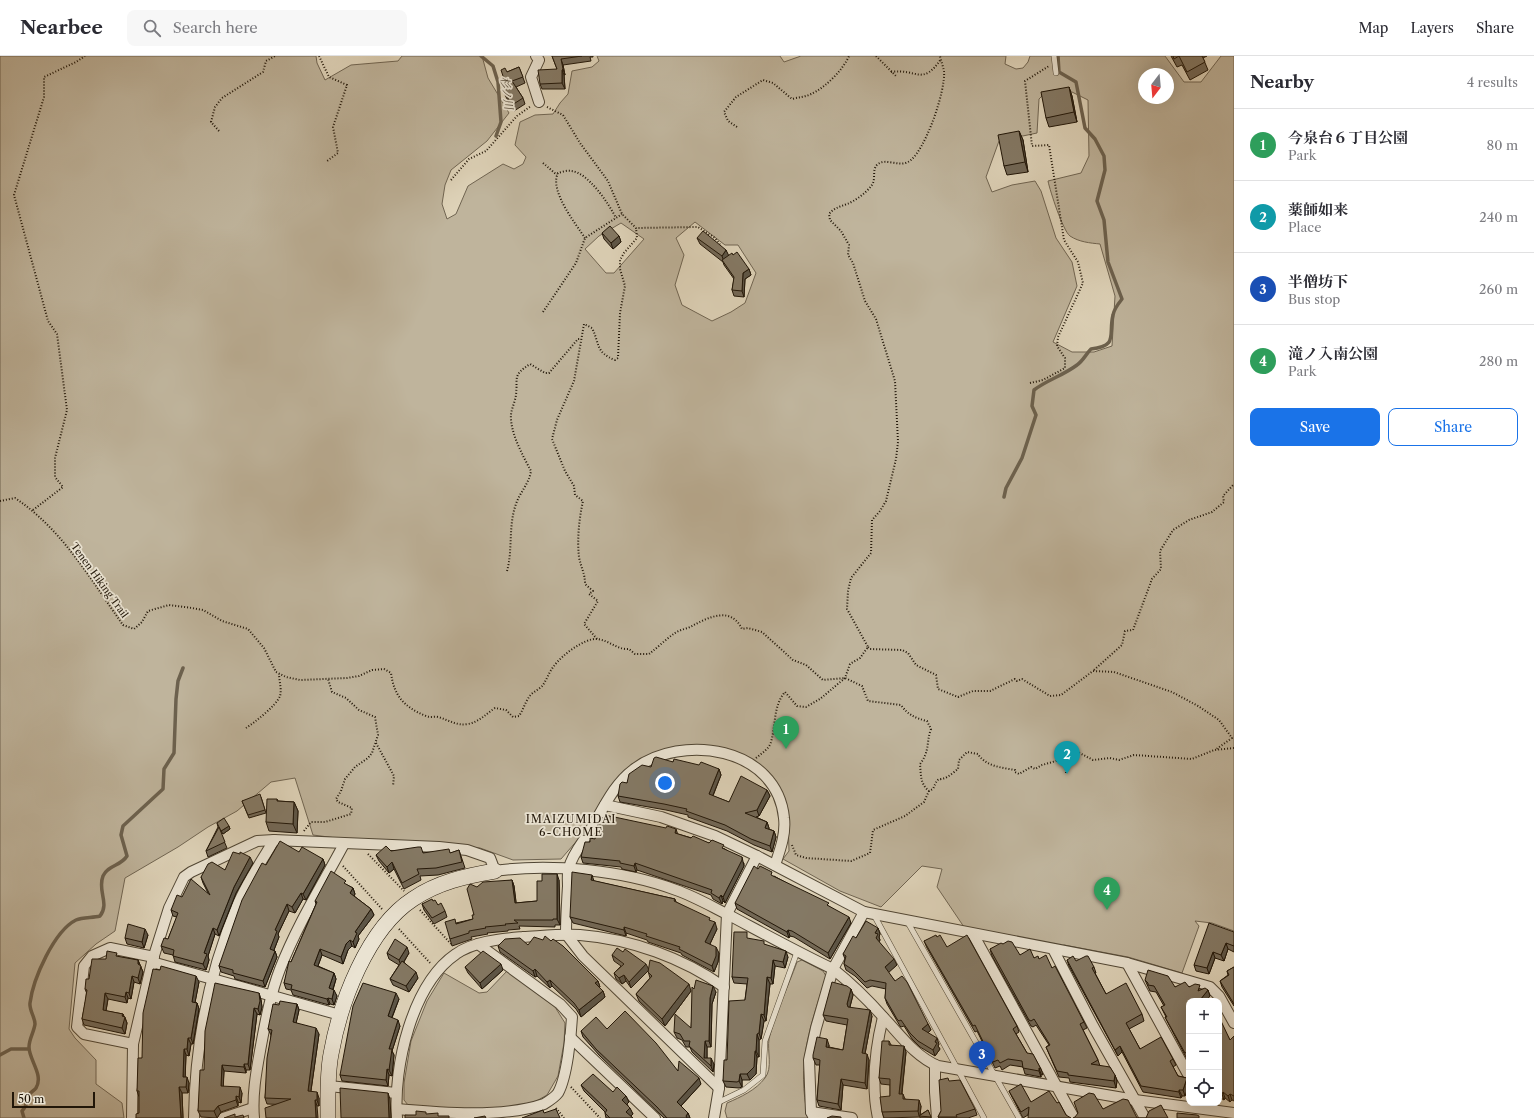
<!DOCTYPE html>
<html lang="en">
<head>
<meta charset="utf-8">
<style>
  body { margin:0; font-family:"Libre Caslon Text","Noto Serif JP",serif; background:#f7f7f7; color:#2b2b33 }
  .controls { position:absolute; right:12px; bottom:12px; display:grid; overflow:hidden; border-radius:8px; box-shadow:0 4px 16px #0002 }
  .controls button { width:36px; height:36px; display:grid; place-items:center; padding:0; border:0; border-bottom:1px solid #e1e1e2; background:#fff; color:#2b2b33; font:20px sans-serif }
  .compass { position:absolute; left:1138px; top:12px; width:36px; height:36px; border-radius:50%; background:#fff; box-shadow:0 4px 16px #0002; rotate:196deg }
  .scale { position:absolute; left:12px; bottom:10px; width:83px; box-sizing:border-box; padding-left:4px; border:2px solid #211608; border-top:0; font-size:11px; line-height:14px; white-space:nowrap; color:#211608; -webkit-text-stroke:3px #eae3d2; paint-order:stroke }
  .you { position:absolute; left:665px; top:727px; width:14px; height:14px; margin:-10px; border:3px solid #fff; border-radius:50%; background:#1a73e8; box-shadow:0 0 0 6px #1a73e833 }
  .badge { display:grid; place-items:center; width:26px; height:26px; border-radius:50%; background:#1a73e8; color:#fff; font-size:13px; font-weight:700 }
  .pin { position:absolute; translate:-50% -33px; filter:drop-shadow(0 1px 2px #0008) }
  .pin::after { content:''; position:absolute; top:21px; width:14px; height:12px; background:inherit; clip-path:polygon(0 0,100% 0,50% 100%) }
  .list { margin:0; padding:0; list-style:none }
  h2 { display:flex; justify-content:space-between; align-items:center; height:52px; margin:0; padding:0 16px; font-size:17px }
  h2 small { font-size:13px; font-weight:400; color:#7c7c81 }
  .list li { display:grid; grid-template-columns:26px 1fr auto; gap:12px; align-items:center; box-sizing:border-box; height:72px; padding:0 16px; border-top:1px solid #e1e1e2 }
  .list b { display:block; font-size:15px; white-space:nowrap }
  .list p { margin:0; font-size:13px; white-space:nowrap; color:#7c7c81 }
  .list em { font-size:13px; font-style:normal; color:#7c7c81 }
  .actions { display:flex; gap:8px; padding:12px 16px }
  .actions a { flex:1; padding:9px 0; border:1px solid #1a73e8; border-radius:8px; text-align:center; font-size:14px; color:#1a73e8 }
  .actions .main { background:#1a73e8; color:#fff }
  .icon { flex:none; width:22px; height:22px; fill:none; stroke:currentColor; stroke-width:2; stroke-linecap:round; stroke-linejoin:round }
  .map { position:relative; flex:none; width:1234px; height:1062px; overflow:hidden }
  header { display:flex; align-items:center; gap:24px; box-sizing:border-box; height:56px; padding:0 20px; background:#fff; border-bottom:1px solid #e1e1e2 }
  header strong { font-size:19px }
  nav { display:flex; gap:22px; margin-inline-start:auto; font-size:14px }
  .search { width:280px; height:36px; background:#f7f7f7; display:flex; align-items:center; gap:10px; box-sizing:border-box; padding:0 14px; border-radius:8px; color:#7c7c81; font-size:15px }
  main { display:flex }
  aside { flex:1; background:#fff }
  .map>svg:first-child { display:block }
</style>
</head>
<body>
<header>
<strong>Nearbee</strong>
<div class="search"><svg class="icon" aria-label="search" viewBox="0 0 24 24"><circle cx="10" cy="10" r="6"/><path d="M15 15l6 6"/></svg>Search here</div>
<nav><a>Map</a><a>Layers</a><a>Share</a></nav>
</header>
<main>
<div class="map">
<svg width="1234" height="1062" viewBox="0 0 1234 1062">
  <rect width="100%" height="100%" fill="#dfd4ba"/>
  <filter id="stains"><feTurbulence type="fractalNoise" baseFrequency=".005" numOctaves="4"/><feColorMatrix values="0 0 0 0 .2 0 0 0 0 .09 0 0 0 0 .02 0 0 0 .5 -.17"/></filter>
  <radialGradient id="worn" r=".72"><stop offset=".6" stop-color="#630" stop-opacity="0"/><stop offset="1" stop-color="#630" stop-opacity=".3"/></radialGradient>
  <g fill="#bfb49c" stroke="#706552" fill-rule="evenodd">
    <path d="M0,0h316l1,7 8,17 26,-15 47,-4 4,-5h80l6,22 21,35 -22,28 -36,29 -6,15 -3,19 5,15 9,-5 12,-28 35,-22 11,5 9,-5 3,-7 -11,-12 5,-23 15,-7 18,-1 7,-11 8,-9 4,-23 20,-4 7,-6 -2,-5h183l4,6 17,-6h205l-1,8 11,5 7,-1 5,-6 2,-6h135l19,26h17l20,-26h13v875l-22,-8 -17,-2 4,5 -17,47 -54,-16 -64,-12 -5,2 -95,-20 -27,-40 5,-18 -20,-3 -41,41 -41,-16 -57,-32 6,-8 -1,-33 -5,-20 -53,-48 -31,-4 -67,20 -51,70 -20,23 -48,1 -33,-12 -65,-7 -63,-1 -39,-5 -18,-57 -24,4 -34,29 -29,16 -30,20 -53,31 -10,53 -19,13 -21,19 -6,66 6,9 21,22v24l26,19 2,15h-124zM1144,18h24v24h-24zM1068,34l20,10 1,56 -8,17 -33,8c2,10 15,50 22,55 9,6 20,7 30,8l15,52 -3,50 -18,6h-22l-19,-10 24,-56 -5,-24 -16,-24 -15,-47 -6,-10 -23,4 -20,7 -6,-15 13,-36 38,-8 2,-34 4,-4zM695,166l30,23h13l18,28 -11,30 -14,9 -19,9 -30,-16 -7,-20 9,-30 -8,-17zM621,167l23,16 -30,34h-8l-21,-24 14,-13z"/>
    <path d="M802,904l21,11 3,5c-16,53 -30,85 -18,142h-81l-2,-7 2,-8c14,-6 29,-13 38,-25 8,-10 2,-27 4,-39 6,-26 19,-52 28,-77z"/>
    <polygon points="507,915 555,951 565,967 564,987 558,1020 547,1039 531,1048 500,1056 408,1049 404,1044 404,1027 411,985 427,945 444,917 479,937 487,936"/>
  </g>
  <g fill="none" stroke-linecap="round" stroke-linejoin="round">
    <g stroke="#6c614e" stroke-width="3.5">
      <polyline points="481,0 493,10 498,26 501,66 496,80"/>
      <path d="M1004,441l2,-9 16,-30 14,-43 -4,-9 2,-16c13,-10 30,-15 43,-25 6,-4 9,-11 14,-16 28,-3 17,-14 22,-34 1,-6 5,-11 9,-16l-14,-37 -4,-42 -7,-19 8,-31 -1,-14 -9,-17 -10,-11 -9,-46 -17,-10 -1,-16"/>
      <polyline points="0,999 11,993 28,993"/>
      <path d="M24,1062l-2,-7c6,-6 4,-10 7,-16 1,-3 5,-4 7,-7 8,-13 -7,-28 -7,-41 0,-8 5,-15 6,-23 0,-7 -6,-14 -5,-21 3,-24 24,-72 46,-83 7,-3 17,-2 24,-4 10,-13 -3,-25 3,-40 5,-11 18,-10 24,-20l-6,-21 2,-9 40,-37 1,-20 10,-16 2,-54 2,-18 5,-13"/>
    </g>
    <g stroke="#504634" stroke-width="6">
      <g id="lane">
        <polyline points="1054,0 1056,17"/>
        <polyline points="874,859 984,1062"/>
        <polyline points="907,865 1019,1062"/>
        <polyline points="717,1047 744,1034 763,1019 765,985 797,896"/>
      </g>
    </g>
    <g stroke="#504634" stroke-width="12">
      <g id="street">
        <polyline points="536,0 539,4 531,21 539,46"/>
        <polyline points="605,749 661,761 715,780 757,800 864,856 1127,907 1210,931 1219,940 1234,967"/>
        <polyline points="973,878 1074,1062"/>
        <polyline points="1053,893 1093,970 1145,1062"/>
        <polyline points="152,906 340,959"/>
        <polyline points="1127,907 1189,1020"/>
        <polyline points="570,981 655,1062"/>
        <polyline points="133,988 84,978 77,971 84,910 92,900 110,892 154,901"/>
        <polyline points="935,1009 935,1036 937,1062"/>
        <polyline points="329,1030 396,1037"/>
        <path d="M719,1032l-136,-132 -17,-22c0,-16 1,-32 2,-48 0,-6 -1,-13 1,-18 3,-14 15,-27 22,-39 12,-20 23,-45 42,-59 49,-38 144,-23 151,48 2,16 -4,32 -9,47"/>
        <path d="M397,1053c44,4 107,9 147,-5 5,-3 11,-7 14,-11 9,-16 13,-57 14,-76l-12,-13 -82,-60"/>
        <polyline points="811,1056 852,1062"/>
        <path d="M132,1062l1,-74 19,-82 17,-54 15,-31 7,-5 66,-31 17,-1 165,7 28,3 23,8 5,13c55,-8 128,-1 181,19 17,6 33,15 49,23 36,19 72,39 108,56 19,15 36,32 52,50 16,17 31,38 53,47l197,34 99,13"/>
        <path d="M194,1062c1,-73 15,-146 44,-214 9,-22 24,-43 36,-64"/>
        <polyline points="223,1062 253,1052"/>
        <path d="M254,1062c-2,-22 2,-45 6,-67 5,-27 10,-56 20,-82 17,-44 42,-84 64,-125"/>
        <path d="M397,1062c-4,-51 15,-134 59,-164 18,-13 46,-15 67,-17 19,-1 38,-3 57,-2 51,4 103,23 144,52"/>
        <polyline points="714,1062 719,1032 727,858 757,800"/>
        <polyline points="814,1062 811,1056 809,1004 816,972 833,913 864,856"/>
        <path d="M878,1062c-7,-33 -3,-68 5,-101"/>
      </g>
    </g>
    <g stroke="#211608" stroke-width="16">
      <path id="secondary" d="M328,1062c0,-21 -1,-43 3,-64 9,-51 36,-125 82,-155 25,-17 53,-23 82,-28"/>
    </g>
    <g stroke="#211608" stroke-width="2" stroke-dasharray="1 2" stroke-linecap="butt">
      <polyline points="319,0 329,21 347,29 333,71 338,97 327,105"/>
      <polyline points="876,0 896,20"/>
      <path d="M891,16c26,-4 31,15 50,-13"/>
      <polyline points="547,51 563,59 580,87 608,125 622,158 636,172 698,171 715,182 721,190"/>
      <path d="M737,71l-9,-6 -4,-9 12,-15 27,-17 10,3 19,16c7,-2 13,-2 19,-5 14,-6 32,-24 38,-38"/>
      <polyline points="219,75 211,66 215,51 222,42 263,16 266,5 275,0"/>
      <polyline points="543,107 557,119"/>
      <polyline points="451,124 469,103 486,95 517,60 531,50"/>
      <path d="M585,182c-10,-15 -36,-48 -27,-65 4,-1 9,-3 13,-2 17,1 38,33 45,47"/>
      <polyline points="543,256 576,207 585,182 622,158"/>
      <polyline points="1030,327 1043,324 1065,312 1065,302 1057,290 1058,281 1083,227 1078,206 1064,184 1049,89 1032,90 1025,25 1049,10"/>
      <path d="M0,445l15,-3c47,31 76,82 108,127l11,4 8,-7 6,-11 21,-6 23,3 11,2 19,11 26,8 16,19 12,24 10,5 14,3 47,-2 12,-2 13,-6 12,-1 7,4c3,23 13,34 35,43 4,2 8,0 12,1 11,3 18,9 30,7 11,-2 18,-10 27,-16l11,2 7,7 6,-1c4,-6 6,-13 10,-19 3,-5 10,-7 14,-12 4,-6 6,-13 11,-19 7,-10 30,-28 43,-27 12,1 20,11 32,10l6,5h14c8,-6 17,-15 26,-21 6,-4 12,-4 17,-7 17,-9 39,-20 50,3l6,-1 14,4 31,28 13,5 17,15 22,-2 17,8 6,15 33,4c7,10 14,13 26,16l4,8c-5,14 -1,22 -11,35 1,10 0,20 9,27l4,-2c6,-14 4,-7 14,-12 4,-2 8,-6 11,-8l1,-9 8,-8 11,2c7,12 25,14 37,16v2l4,2 12,-7 4,2 7,-4 14,-4 18,-11 19,10 17,-2 9,2 15,-5 58,4 22,-9 20,-2"/>
      <polyline points="33,454 63,431 55,421 55,402 67,354 57,278 48,265 14,139 44,41 44,21 76,6 85,0"/>
      <path d="M507,515c6,-21 1,-45 9,-67 4,-12 13,-20 15,-33 -8,-15 -19,-35 -20,-52 -1,-8 4,-16 5,-24 2,-18 -4,-19 14,-31l15,9h4l29,-34h2"/>
      <path d="M597,583l-13,-15 14,-23 -9,-7 4,-3 -8,-7c0,-11 -4,-16 -6,-27 -2,-17 0,-38 4,-56l-8,-6 -1,-9 -9,-15 -13,-32 5,-19 17,-39 10,-57 8,4c8,16 3,24 23,32l3,-2 2,-45 5,-27 -5,-17v-9l4,-7 13,-15 -1,-10"/>
      <polyline points="868,591 870,593 902,594 908,597 916,609 936,619 938,633 958,641 973,635 990,635 1015,623 1017,625 1022,623 1050,640 1061,639 1093,615 1114,616 1172,636 1198,650 1219,664 1232,682 1215,694"/>
      <polyline points="1094,614 1122,589 1125,575 1133,574 1152,523 1161,513 1160,495 1173,474 1189,464 1212,456 1224,446 1223,440 1234,428"/>
      <path d="M246,672c9,-6 30,-22 34,-32 2,-6 -1,-16 -1,-22"/>
      <polyline points="376,687 394,720 393,730"/>
      <polyline points="1066,698 1066,717"/>
      <path d="M756,702c6,-5 13,-9 15,-16 5,-17 2,-36 14,-50l12,14 9,1 14,-8 25,-21 5,-14 10,-6 8,-11 -21,-38 1,-18 3,-13 20,-25 1,-33 8,-9 6,-10 10,-42 2,-17 -3,-61 -19,-62 -11,-18 -12,-38 -5,-8 1,-10 -8,-14 -11,-11 -1,-6c5,-6 10,-7 18,-10 8,-3 19,-11 24,-18 6,-6 0,-17 7,-22 8,-6 21,3 30,-2 17,-9 38,-72 36,-91 -1,-5 -3,-10 -4,-15"/>
      <polyline points="304,775 311,766 325,766 351,758 352,752 338,746 336,743 341,735 345,723 355,711 368,702 372,697 378,679 375,661 359,654 346,642 332,636 328,623"/>
      <polyline points="792,789 796,799 806,802 851,805 870,797 873,774 905,760 924,746 929,735"/>
      <polyline points="368,798 404,835"/>
      <polyline points="343,810 382,853"/>
      <polyline points="420,854 452,889"/>
      <polyline points="399,873 431,908"/>
      <polyline points="571,1031 600,1062"/>
      <polyline points="556,1052 564,1062"/>
    </g>
    <use href="#lane" stroke="#eae3d2" stroke-width="5"/>
    <use href="#street" stroke="#eae3d2" stroke-width="10"/>
    <use href="#secondary" stroke="#eae3d2" stroke-width="15"/>
  </g>
  <g fill="#726857" stroke="#211608">
    <polygon points="552,0 593,0 593,1 590,1 591,5 563,9 565,19 564,19 565,33 542,33 540,28 557,13"/>
    <polygon points="1171,0 1207,0 1203,2 1208,14 1190,24 1182,9 1177,11"/>
    <polygon points="519,11 525,27 516,31 523,42 525,48 514,55 506,41 503,34 507,32 507,16"/>
    <polygon points="1069,31 1072,40 1077,66 1049,71 1046,62"/>
    <polygon points="1019,75 1023,84 1028,116 1007,119 1004,110"/>
    <polygon points="602,177 619,180 621,186 613,193 604,183"/>
    <polygon points="697,182 726,194 728,200 733,199 749,213 751,219 745,223 744,241 734,240 732,234 734,223 724,209 723,206 700,188"/>
    <polygon points="673,706 719,713 721,719 713,740 729,746 767,734 770,740 759,760 756,761 767,766 769,772 769,773 774,775 776,781 772,796 754,789 727,775 688,761 688,759 666,754 620,746 618,740 627,727 651,711"/>
    <polygon points="261,741 266,757 249,762 242,745"/>
    <polygon points="277,743 278,745 294,746 298,755 297,777 269,775 266,766"/>
    <polygon points="217,767 229,770 230,773 223,778 219,773 227,792 208,801 206,795 218,771"/>
    <polygon points="678,778 709,787 725,793 744,807 744,810 725,847 723,845 722,848 713,843 711,839 637,814 636,816 622,813 621,811 583,807 581,801 590,786 595,783"/>
    <polygon points="459,794 465,812 438,819 420,820 421,824 404,833 394,813 389,817 379,805 376,799 391,795 424,797 451,797"/>
    <polygon points="299,796 323,803 325,809 306,844 303,843 295,857 289,855 278,878 279,881 274,894 275,895 277,901 265,931 235,923 234,920 221,916 219,910 266,809"/>
    <polygon points="253,807 236,837 219,880 215,878 208,900 209,904 206,914 175,906 173,899 164,897 161,890 168,883 177,861 173,860 171,854 182,841 208,837 203,827 201,821 225,814"/>
    <polygon points="774,820 830,851 851,867 830,903 794,881 790,880 789,882 737,853 735,847"/>
    <polygon points="512,824 514,830 516,847 537,845 559,824 560,869 555,869 555,871 519,870 520,873 508,874 508,875 487,877 488,878 471,881 472,883 452,890 450,883 456,867 473,863 474,859 477,831"/>
    <polygon points="594,825 675,843 676,846 711,865 717,873 710,888 719,897 718,906 714,916 682,899 681,897 648,886 647,884 626,877 626,880 573,867 570,861"/>
    <polygon points="347,829 353,832 355,838 354,840 371,853 374,859 358,880 359,883 355,892 352,890 348,894 343,908 322,899 318,910 334,917 336,923 333,934 337,940 334,949 330,948 329,949 293,939 291,934 286,933 284,927 291,906 316,848 315,845"/>
    <polygon points="433,845 445,855 447,861 434,868 424,854 422,848"/>
    <polygon points="878,872 880,878 879,881 880,884 879,886 897,909 888,916 928,968 931,974 928,977 939,988 938,990 940,993 935,1000 920,991 912,983 904,970 901,971 900,970 887,948 885,942 886,933 872,930 867,932 855,920 846,914 844,908 845,903 843,898 856,882"/>
    <polygon points="1234,876 1234,896 1228,893 1224,905 1215,902 1209,918 1196,915 1194,909"/>
    <polygon points="148,879 144,892 127,888 125,882"/>
    <polygon points="937,881 947,891 1017,970 1019,976 1016,978 1027,997 1041,1013 1043,1019 1041,1018 1041,1021 1025,1018 1023,1011 1010,1009 1002,1014 1000,1010 995,1012 977,975 975,976 927,892 924,885"/>
    <polygon points="749,883 765,889 788,901 785,912 775,910 773,928 770,928 766,965 764,965 761,983 759,984 759,1001 757,1001 756,1018 750,1024 742,1024 742,1031 739,1032 726,1031 723,1025 727,1004 745,944 747,928 734,927 732,921"/>
    <polygon points="1003,888 1020,899 1039,903 1052,912 1084,966 1087,972 1083,974 1098,1004 1100,1010 1115,1019 1117,1025 1116,1032 1070,1026 1069,1022 1059,1021 1046,991 1049,989 1036,969 1033,971 1031,970 992,900 990,893"/>
    <polygon points="528,889 598,925 600,931 599,931 603,935 605,941 581,961 576,953 552,930 550,932 537,920 535,921 500,896 498,890"/>
    <polygon points="387,897 409,897 404,906 418,922 409,936 393,929 390,923 399,909 389,903"/>
    <polygon points="612,899 648,913 691,935 665,970 639,945 636,938 650,922 648,915 631,932 626,925 622,928 616,923 614,917 621,910 614,905"/>
    <polygon points="119,901 138,904 143,916 140,928 134,926 131,943 128,942 127,947 108,943 106,955 123,958 124,961 125,961 127,967 125,978 84,969 82,963 87,938 85,933 106,903"/>
    <polygon points="1067,904 1094,911 1096,917 1095,917 1106,938 1142,958 1144,965 1129,973 1140,993 1173,1003 1176,1009 1173,1011 1178,1020 1187,1022 1189,1027 1189,1029 1185,1040 1182,1040 1181,1042 1143,1036 1122,996 1118,1000 1069,910"/>
    <polygon points="465,911 503,914 482,933 468,917"/>
    <polygon points="1234,911 1234,950 1222,931 1220,925 1228,919 1227,915"/>
    <polygon points="1145,924 1175,931 1189,931 1208,934 1210,940 1189,945 1189,1002 1187,1003 1168,967 1165,961 1166,961 1161,951 1164,950 1156,936 1150,935"/>
    <polygon points="199,926 195,946 197,947 199,953 193,988 191,988 189,1000 186,999 185,1021 189,1027 188,1037 182,1037 183,1062 136,1062 139,1057 139,1041 137,1035 142,1002"/>
    <polygon points="694,933 716,936 712,948 711,991 707,991 707,1002 714,1008 713,1016 692,996 690,991 686,991 682,984 677,982 674,976 691,972"/>
    <polygon points="851,933 853,939 850,951 872,960 865,998 869,1004 867,1033 843,1029 841,1054 819,1050 817,1044 820,1009 816,1009 813,1002 829,989 829,991 843,994 847,969 826,965 823,959"/>
    <polygon points="259,937 261,944 262,951 260,959 257,958 250,1014 246,1014 246,1017 224,1015 223,1031 242,1037 241,1047 238,1046 238,1050 221,1056 217,1062 201,1061 198,1055 204,1014"/>
    <polygon points="399,943 392,962 400,970 392,995 394,999 392,1020 389,1019 388,1030 342,1025 340,1019"/>
    <polygon points="297,948 299,954 296,967 319,978 311,1035 319,1042 319,1050 267,1048 265,1042 271,979 268,973 279,949"/>
    <polygon points="1219,964 1230,984 1234,980 1234,1045 1232,1044 1230,1046 1225,1042 1224,1044 1219,1041"/>
    <polygon points="607,973 701,1028 681,1050 688,1057 690,1062 664,1062 599,999 583,981 581,975"/>
    <polygon points="889,985 891,989 906,996 902,1038 903,1038 905,1043 921,1050 920,1059 928,1054 931,1062 920,1062 920,1061 884,1062 882,1056 890,1040 890,1029 881,1028 879,1022"/>
    <polygon points="581,1029 613,1036 626,1040 629,1046 627,1048 633,1058 631,1060 633,1062 606,1062 605,1057 605,1056 584,1035"/>
    <polygon points="1009,1035 1031,1046 1028,1059 1023,1062 1012,1041"/>
    <polygon points="975,1053 977,1059 968,1062 939,1062 938,1061 941,1055"/>
  </g>
  <g fill="#5c5547" stroke="#211608">
    <polygon points="561,3 563,9 565,19 563,13"/>
    <polygon points="562,14 564,19 565,33 562,27"/>
    <polygon points="1069,31 1072,40 1077,66 1074,56"/>
    <polygon points="1019,75 1023,84 1028,116 1025,106"/>
    <polygon points="619,180 621,186 613,193 611,187"/>
    <polygon points="726,194 729,200 724,206 722,200"/>
    <polygon points="749,213 751,219 745,223 744,241 742,235 743,217"/>
    <polygon points="719,713 721,719 711,744 709,738"/>
    <polygon points="767,734 770,740 759,760 757,754"/>
    <polygon points="294,746 298,755 297,777 293,768"/>
    <polygon points="767,766 769,772 767,778 765,772"/>
    <polygon points="229,770 230,773 223,778 221,775"/>
    <polygon points="676,773 678,779 675,777"/>
    <polygon points="774,775 776,781 772,796 770,790"/>
    <polygon points="250,801 253,807 236,837 219,880 217,874 234,831"/>
    <polygon points="742,801 744,810 725,847 723,841"/>
    <polygon points="323,803 325,809 306,844 303,838"/>
    <polygon points="392,806 394,813 389,817 387,811"/>
    <polygon points="635,807 637,814 636,816 634,810"/>
    <polygon points="557,818 559,824 560,869 557,863"/>
    <polygon points="592,819 594,825 591,824"/>
    <polygon points="512,824 514,830 517,853 515,847"/>
    <polygon points="353,832 355,838 352,843 350,837"/>
    <polygon points="301,837 303,843 295,857 292,851"/>
    <polygon points="721,839 723,845 722,848 719,842"/>
    <polygon points="287,848 289,855 278,878 279,881 272,899 270,893 275,874"/>
    <polygon points="371,853 374,859 358,880 359,883 355,892 353,886 355,876"/>
    <polygon points="849,861 851,867 830,903 828,897"/>
    <polygon points="715,866 717,873 708,892 705,886"/>
    <polygon points="624,871 626,877 626,880 624,874"/>
    <polygon points="213,872 215,878 208,900 209,904 206,914 203,908 204,897"/>
    <polygon points="878,872 880,878 879,881 880,884 878,888 876,882 875,877"/>
    <polygon points="145,873 148,879 144,892 142,886"/>
    <polygon points="788,874 790,880 789,882 787,876"/>
    <polygon points="350,884 352,890 348,894 343,908 341,901 346,888"/>
    <polygon points="1226,887 1228,893 1224,905 1221,899"/>
    <polygon points="407,891 409,897 401,910 399,904"/>
    <polygon points="716,891 719,897 718,906 714,916 712,910"/>
    <polygon points="320,893 322,899 316,915 314,909"/>
    <polygon points="275,895 277,901 265,931 263,925"/>
    <polygon points="786,895 788,901 785,912 783,906"/>
    <polygon points="1213,896 1215,902 1209,918 1207,912"/>
    <polygon points="894,903 897,909 887,918 885,911"/>
    <polygon points="138,904 143,916 140,928 138,922"/>
    <polygon points="773,904 775,910 773,928 771,922"/>
    <polygon points="501,908 503,914 482,933 480,927"/>
    <polygon points="646,908 649,914 631,932 629,926"/>
    <polygon points="535,913 537,920 535,921 533,915"/>
    <polygon points="416,916 418,922 409,936 406,930"/>
    <polygon points="334,917 336,923 331,939 329,932"/>
    <polygon points="624,919 626,925 622,928 619,922"/>
    <polygon points="132,920 134,926 131,943 129,937"/>
    <polygon points="196,920 199,926 194,952 192,946"/>
    <polygon points="767,921 770,928 766,965 764,959"/>
    <polygon points="550,924 552,930 550,932 547,926"/>
    <polygon points="598,925 600,931 597,933 595,927"/>
    <polygon points="689,928 691,935 665,970 662,963"/>
    <polygon points="713,930 716,936 712,948 711,991 709,985 710,942"/>
    <polygon points="851,933 853,939 849,954 847,948"/>
    <polygon points="334,934 337,940 334,949 332,943"/>
    <polygon points="1208,934 1210,940 1206,945 1200,945 1200,944"/>
    <polygon points="603,935 605,941 581,961 579,954"/>
    <polygon points="126,936 128,942 127,947 125,941"/>
    <polygon points="105,937 108,943 105,960 103,954"/>
    <polygon points="259,937 261,944 262,951 260,959 258,953"/>
    <polygon points="396,937 399,943 390,966 388,960"/>
    <polygon points="328,942 330,948 329,949 327,943"/>
    <polygon points="197,947 199,953 193,988 191,982"/>
    <polygon points="297,948 299,954 295,972 293,966"/>
    <polygon points="254,952 257,958 250,1014 248,1008"/>
    <polygon points="870,954 872,960 864,1003 862,997"/>
    <polygon points="123,958 127,967 125,978 122,972"/>
    <polygon points="761,958 764,965 761,983 759,977"/>
    <polygon points="398,964 400,970 392,995 394,999 392,1020 389,1014 389,993"/>
    <polygon points="928,968 931,974 924,980 922,973"/>
    <polygon points="316,972 319,978 310,1041 308,1035"/>
    <polygon points="757,978 759,984 759,1001 756,995"/>
    <polygon points="188,982 191,988 189,1000 187,993"/>
    <polygon points="937,982 939,988 938,990 940,993 935,1000 933,994 935,986"/>
    <polygon points="827,983 829,989 828,997 826,991"/>
    <polygon points="705,985 707,991 707,1006 704,1002"/>
    <polygon points="904,990 906,996 901,1044 899,1038"/>
    <polygon points="1120,990 1122,996 1118,1000 1115,994"/>
    <polygon points="184,993 186,999 185,1027 183,1021"/>
    <polygon points="755,995 757,1001 756,1018 750,1024 747,1018"/>
    <polygon points="867,998 869,1004 867,1033 865,1027"/>
    <polygon points="711,1002 714,1008 713,1016 711,1010"/>
    <polygon points="244,1008 246,1014 246,1017 244,1011"/>
    <polygon points="222,1009 224,1015 223,1037 221,1030"/>
    <polygon points="1039,1012 1041,1018 1041,1021 1039,1015"/>
    <polygon points="387,1013 389,1019 388,1030 386,1024"/>
    <polygon points="740,1018 742,1024 742,1031 739,1025"/>
    <polygon points="1115,1019 1117,1025 1116,1032 1114,1025"/>
    <polygon points="187,1021 189,1027 188,1037 186,1031"/>
    <polygon points="699,1022 701,1028 679,1052 677,1046"/>
    <polygon points="1187,1022 1189,1027 1189,1029 1185,1040 1183,1034"/>
    <polygon points="841,1023 843,1029 841,1054 838,1048"/>
    <polygon points="179,1031 182,1037 183,1062 181,1062"/>
    <polygon points="240,1031 242,1037 241,1047 239,1041"/>
    <polygon points="1179,1034 1182,1040 1181,1042 1179,1036"/>
    <polygon points="317,1036 319,1042 319,1050 317,1044"/>
    <polygon points="1223,1036 1225,1042 1224,1044 1222,1038"/>
    <polygon points="388,1037 390,1043 391,1062 389,1062"/>
    <polygon points="1230,1038 1232,1044 1230,1046 1228,1040"/>
    <polygon points="236,1040 238,1046 238,1050 236,1044"/>
    <polygon points="626,1040 629,1046 625,1050 622,1044"/>
    <polygon points="315,1044 317,1050 318,1062 316,1062"/>
    <polygon points="919,1044 921,1050 920,1060 919,1060 918,1055"/>
    <polygon points="218,1050 221,1056 217,1062 214,1055"/>
    <polygon points="630,1052 633,1058 629,1062 626,1056"/>
    <polygon points="688,1057 690,1062 686,1062 686,1060"/>
  </g>
  <g fill="#847965" stroke="#211608">
    <polygon points="552,0 582,0 561,3 563,13 562,14 562,27 540,28 538,14 557,13"/>
    <polygon points="1173,0 1202,0 1205,6 1187,16 1179,0 1174,3"/>
    <polygon points="519,11 523,21 512,25 523,42 512,49 503,34 507,32 501,14 505,12 507,16"/>
    <polygon points="1069,31 1074,56 1046,62 1041,36"/>
    <polygon points="1019,75 1025,106 1004,110 998,79"/>
    <polygon points="610,170 619,180 611,187 602,177"/>
    <polygon points="703,175 726,194 722,200 697,182"/>
    <polygon points="737,196 749,213 743,217 742,235 732,234 734,221 722,204 732,197 733,199"/>
    <polygon points="656,701 673,706 674,703 699,709 701,706 719,713 709,738 729,746 741,720 767,734 757,754 745,757 767,766 765,772 774,775 770,790 751,783 725,769 686,755 687,753 664,748 618,740 620,728 622,726 627,727 629,718 642,709 651,711 654,702"/>
    <polygon points="260,738 265,754 248,759 242,745"/>
    <polygon points="267,743 277,743 277,745 294,746 293,768 266,766"/>
    <polygon points="605,759 666,772 667,770 676,773 675,777 691,782 693,780 709,787 712,784 724,789 722,792 742,801 742,804 723,841 721,839 719,842 711,837 712,834 635,807 634,810 620,807 620,805 581,801 585,786 590,786 590,782 595,783 599,761 604,762"/>
    <polygon points="224,762 229,770 221,775 217,767"/>
    <polygon points="219,771 225,786 206,795"/>
    <polygon points="280,785 299,796 302,791 323,803 303,838 301,837 292,851 287,848 275,874 277,875 270,893 275,895 263,925 233,917 233,914 219,910 242,844 262,807 266,809"/>
    <polygon points="386,790 391,795 418,791 421,791 423,797 449,793 450,797 459,794 462,806 436,812 417,813 419,818 402,827 392,806 387,811 376,799"/>
    <polygon points="233,796 240,798 240,796 250,801 234,831 217,874 213,872 204,897 207,898 203,908 173,900 174,894 161,890 164,882 168,883 178,857 171,854 177,839 182,841 191,823 210,839 201,821 208,808 212,806 225,814"/>
    <polygon points="754,810 758,813 760,810 772,816 771,819 829,847 827,849 849,861 828,897 792,875 788,874 787,876 735,847"/>
    <polygon points="331,815 346,825 344,827 353,832 350,837 371,853 355,876 357,877 353,886 350,884 346,888 341,901 320,893 314,909 334,917 329,932 334,934 332,943 328,942 327,943 291,933 292,929 284,927 289,905 291,906 317,846 315,845"/>
    <polygon points="572,816 592,819 591,824 675,843 674,845 710,862 709,864 715,866 705,886 716,891 716,900 712,910 679,893 680,891 646,880 647,878 624,871 624,874 570,861"/>
    <polygon points="542,818 557,818 557,863 553,863 553,864 514,864 518,867 505,868 506,869 485,871 486,872 469,875 469,877 450,883 445,866 455,863 456,868 473,863 472,859 474,859 467,833 470,828 477,831 483,826 512,824 515,847 537,845 537,825 542,825"/>
    <polygon points="432,843 433,845 435,844 438,849 441,847 445,855 432,862 422,848"/>
    <polygon points="866,865 878,872 875,877 878,878 876,882 894,903 885,911 895,925 902,920 907,926 928,968 922,973 937,982 935,986 937,987 933,994 918,985 910,977 901,964 899,965 897,963 885,942 886,927 870,924 865,926 853,914 844,908 846,900 843,898 853,880 856,882"/>
    <polygon points="1209,867 1234,876 1234,890 1226,887 1221,899 1213,896 1207,912 1194,909"/>
    <polygon points="128,868 145,873 142,886 125,882"/>
    <polygon points="734,876 747,876 747,882 764,885 764,888 786,895 783,906 773,904 771,922 767,921 764,959 761,958 759,977 757,978 756,995 755,995 754,1011 747,1018 740,1018 739,1025 737,1026 723,1025 724,1004 727,1004 729,945 745,944 748,922 732,921"/>
    <polygon points="936,879 937,881 940,879 947,891 967,879 1017,970 1013,973 1027,997 1033,998 1041,1013 1039,1012 1039,1015 1023,1012 1022,1005 1008,1003 1000,1007 998,1004 993,1006 975,969 973,970 924,885"/>
    <polygon points="545,880 551,885 553,883 563,890 598,925 595,927 603,935 579,954 574,947 550,924 547,926 535,913 533,915 498,890 505,883 520,882 528,889 534,881 543,884"/>
    <polygon points="395,883 407,891 399,904 387,897"/>
    <polygon points="1008,885 1012,886 1020,899 1030,893 1034,902 1038,900 1039,903 1046,899 1052,912 1055,910 1084,966 1080,968 1098,1004 1091,1008 1110,1011 1115,1019 1114,1025 1068,1019 1068,1017 1057,1015 1046,991 1050,989 1034,963 1031,965 1029,964 990,893 1001,887 1003,888"/>
    <polygon points="617,892 623,896 625,893 646,908 629,926 624,919 619,922 614,917 624,908 612,899"/>
    <polygon points="107,895 117,897 116,900 138,904 138,908 141,910 138,922 132,920 129,937 126,936 125,941 105,937 103,954 123,958 122,960 125,961 122,972 82,963 87,934 85,933 86,923 89,923 92,903 106,903"/>
    <polygon points="483,895 501,908 480,927 465,911"/>
    <polygon points="1073,900 1076,905 1086,900 1088,900 1094,911 1092,912 1106,938 1126,927 1142,958 1126,967 1140,993 1161,981 1173,1003 1170,1005 1178,1020 1187,1022 1183,1034 1179,1034 1179,1036 1141,1030 1120,990 1115,994 1067,904"/>
    <polygon points="650,904 660,907 689,928 662,963 636,938 652,920 648,916"/>
    <polygon points="402,905 416,916 406,930 390,923"/>
    <polygon points="161,910 196,920 192,946 197,947 191,982 188,982 187,993 184,993 183,1021 187,1021 186,1031 179,1031 181,1062 136,1062 136,1058 139,1057 139,1035 137,1035 138,1002 142,1002 143,957 153,913 160,914"/>
    <polygon points="1234,911 1234,948 1220,925 1229,919 1227,915"/>
    <polygon points="1148,914 1168,920 1175,931 1185,926 1189,931 1195,928 1200,929 1198,935 1205,932 1208,934 1200,944 1201,945 1189,945 1189,995 1185,997 1165,961 1167,961 1161,951 1165,949 1154,930 1148,929 1148,927 1145,924"/>
    <polygon points="696,924 713,930 710,942 709,985 705,985 704,1002 711,1002 711,1010 689,990 690,985 684,985 680,978 674,976 675,958 691,972 692,931 694,933"/>
    <polygon points="832,926 847,930 851,933 847,948 848,951 870,954 862,997 867,998 865,1027 841,1023 838,1048 817,1044 820,1004 813,1002 813,999 817,981 827,983 826,991 843,994 848,963 823,959"/>
    <polygon points="215,927 259,937 260,945 258,953 254,952 248,1008 244,1008 244,1011 222,1009 221,1030 240,1031 239,1041 236,1040 236,1044 218,1050 214,1055 198,1055 200,1014 204,1014 205,975"/>
    <polygon points="363,927 396,937 388,960 398,964 389,993 392,993 389,1014 387,1013 386,1024 340,1019 353,950"/>
    <polygon points="280,945 297,948 293,966 316,972 308,1035 317,1036 317,1044 315,1044 316,1062 266,1062 265,1052 291,1043 265,1042 267,1002 272,974 268,973 273,948 279,949"/>
    <polygon points="625,955 656,987 678,1015 679,1005 699,1022 677,1046 688,1057 686,1060 687,1062 667,1062 657,1051 596,993 581,975 596,961 607,973"/>
    <polygon points="1219,964 1221,965 1230,984 1234,980 1234,1040 1230,1038 1228,1040 1223,1036 1222,1038 1219,1036 1219,986 1220,985 1219,985"/>
    <polygon points="882,985 889,985 889,989 904,990 899,1038 903,1038 903,1043 919,1044 918,1055 882,1056 880,1041 890,1040 890,1023 879,1022"/>
    <polygon points="593,1018 613,1036 617,1031 626,1040 622,1044 630,1052 626,1056 633,1062 610,1062 605,1057 607,1054 581,1029"/>
    <polygon points="948,1022 949,1025 960,1024 975,1053 956,1059 957,1061 938,1061 941,1055 939,1024"/>
    <polygon points="1021,1028 1031,1046 1049,1035 1057,1047 1059,1046 1066,1059 1071,1062 1028,1062 1029,1051 1021,1056 1009,1035"/>
    <polygon points="340,1032 388,1037 389,1062 341,1062"/>
    <polygon points="1089,1037 1094,1038 1103,1053 1123,1043 1128,1044 1137,1062 1146,1062 1149,1055 1161,1049 1168,1062 1073,1062 1075,1061 1078,1057 1074,1046"/>
    <polygon points="556,1053 560,1062 522,1062 543,1054 544,1057"/>
    <polygon points="928,1054 931,1061 919,1060"/>
    <polygon points="416,1055 426,1056 426,1058 438,1057 438,1060 449,1060 449,1062 405,1062 405,1059 416,1059"/>
    <polygon points="1177,1057 1197,1059 1199,1060 1199,1062 1177,1062"/>
    <polygon points="235,1058 235,1061 243,1059 244,1062 224,1062"/>
    <polygon points="485,1060 486,1062 474,1062"/>
    <polygon points="832,1060 841,1061 841,1062 827,1062"/>
  </g>
  <g text-anchor="middle" stroke-width="3.5" stroke-linejoin="round" paint-order="stroke">
    <g font-size="10" fill="#211608" stroke="#eae3d2">
      <text transform="translate(100 524) rotate(54)" y="4">Tenen Hiking Trail</text>
    </g>
    <g font-size="11" font-style="italic" fill="#534837" stroke="#eae3d2">
      <text transform="translate(507 37) rotate(82)" y="4">杉ノ川</text>
    </g>
    <g font-size="11" letter-spacing="1" fill="#211608" stroke="#eae3d2">
      <text x="571" y="767">IMAIZUMIDAI<tspan x="571" dy="13">6-CHOME</tspan></text>
    </g>
  </g>
  <rect width="100%" height="100%" filter="url(#stains)"/>
  <rect width="100%" height="100%" fill="url(#worn)"/>
</svg>
<div class="controls">
<button>+</button>
<button>−</button>
<button><svg class="icon" aria-label="locate" viewBox="0 0 24 24"><circle cx="12" cy="12" r="6"/><path d="M12 2v4M12 18v4M2 12h4M18 12h4"/></svg></button>
</div>
<svg class="compass" viewBox="-18 -18 36 36"><path d="M0-13l5 13h-10z" fill="#e53935"/><path d="M0 13l5-13h-10z" fill="#7c7c81"/></svg>
<div class="scale">50 m</div>
<div class="you"></div>
<div class="pin badge" style="left:786px;top:693px;background:#2e9e5b">1</div>
<div class="pin badge" style="left:1067px;top:718px;background:#0f9aa8">2</div>
<div class="pin badge" style="left:982px;top:1018px;background:#1a4fb4">3</div>
<div class="pin badge" style="left:1107px;top:854px;background:#2e9e5b">4</div>
</div>
<aside>
<h2>Nearby<small>4 results</small></h2>
<ul class="list">
<li><span class="badge" style="background:#2e9e5b">1</span><div><b>今泉台６丁目公園</b><p>Park</p></div><em>80 m</em></li>
<li><span class="badge" style="background:#0f9aa8">2</span><div><b>薬師如来</b><p>Place</p></div><em>240 m</em></li>
<li><span class="badge" style="background:#1a4fb4">3</span><div><b>半僧坊下</b><p>Bus stop</p></div><em>260 m</em></li>
<li><span class="badge" style="background:#2e9e5b">4</span><div><b>滝ノ入南公園</b><p>Park</p></div><em>280 m</em></li>
</ul>
<div class="actions"><a class="main">Save</a><a>Share</a></div>
</aside>
</main>
</body>
</html>
